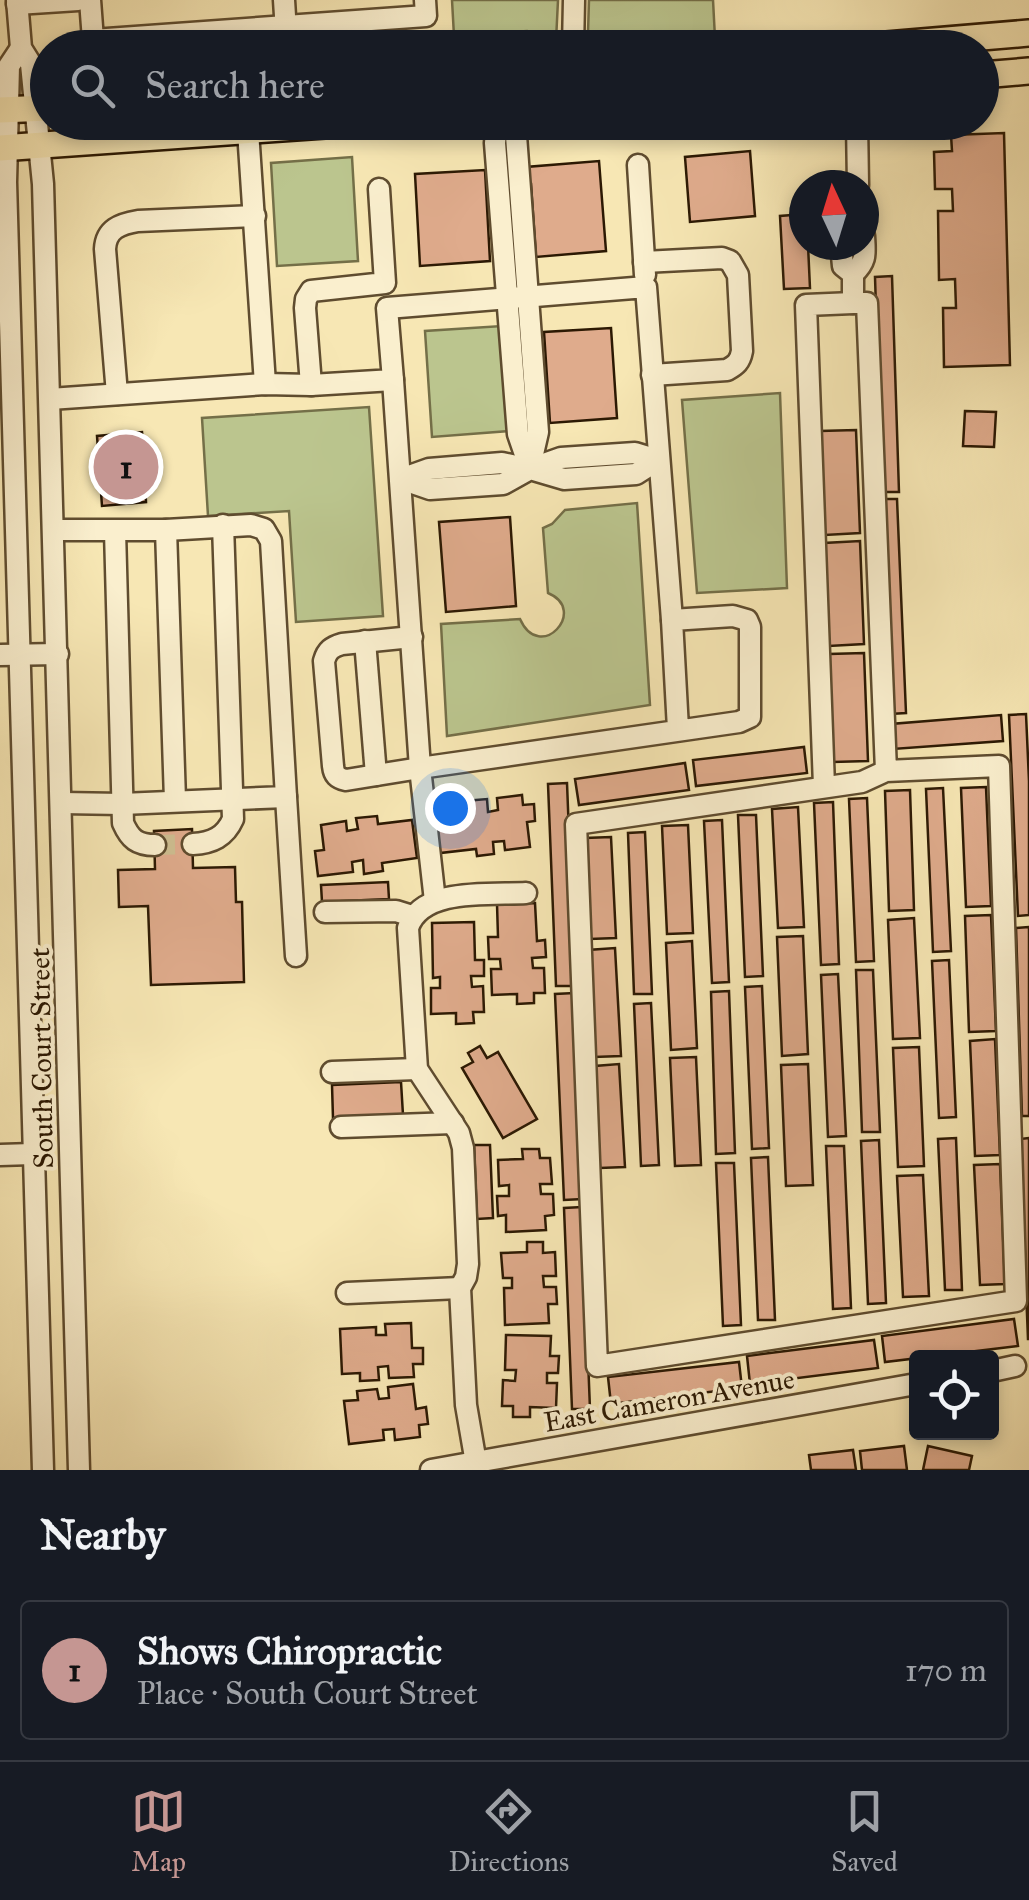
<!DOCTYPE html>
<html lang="en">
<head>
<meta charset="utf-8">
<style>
  body { margin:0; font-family:"IM FELL Great Primer",serif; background:#242831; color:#f1f3f6 }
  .controls { position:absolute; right:30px; bottom:30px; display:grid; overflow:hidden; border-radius:10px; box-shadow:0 5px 15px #0003 }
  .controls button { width:90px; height:90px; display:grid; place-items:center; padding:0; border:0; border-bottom:2px solid #363941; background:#171b24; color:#f1f3f6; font:50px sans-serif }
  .compass { position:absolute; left:789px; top:170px; width:90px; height:90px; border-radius:50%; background:#171b24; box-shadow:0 5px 15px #0003; rotate:356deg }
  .you { position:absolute; left:450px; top:808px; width:35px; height:35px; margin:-25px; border:8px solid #fff; border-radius:50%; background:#1a73e8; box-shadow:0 0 0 15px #1a73e833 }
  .badge { display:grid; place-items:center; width:65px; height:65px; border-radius:50%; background:#c59692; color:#111; font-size:32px; font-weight:700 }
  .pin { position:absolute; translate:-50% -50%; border:5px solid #fff; box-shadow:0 2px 10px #0006 }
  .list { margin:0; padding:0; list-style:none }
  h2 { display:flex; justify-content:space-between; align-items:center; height:130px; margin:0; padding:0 40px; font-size:42px }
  h2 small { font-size:32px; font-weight:400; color:#9ea1a6 }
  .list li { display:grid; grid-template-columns:65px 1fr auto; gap:30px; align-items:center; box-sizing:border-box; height:140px; margin:0 20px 20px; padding:0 20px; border:2px solid #363941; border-radius:10px }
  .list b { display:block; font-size:38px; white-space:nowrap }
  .list p { margin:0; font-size:32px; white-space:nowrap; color:#9ea1a6 }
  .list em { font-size:32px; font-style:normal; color:#9ea1a6 }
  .icon { flex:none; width:55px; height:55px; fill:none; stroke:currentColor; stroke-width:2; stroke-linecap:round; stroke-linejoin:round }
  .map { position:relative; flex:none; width:1029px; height:1470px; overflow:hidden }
  .search { position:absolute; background:#171b24; box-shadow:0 5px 15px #0003; left:30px; right:30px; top:30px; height:110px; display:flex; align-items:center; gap:25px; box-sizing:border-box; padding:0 35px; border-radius:55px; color:#9ea1a6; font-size:38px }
  .sheet { height:290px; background:#171b24 }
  nav { display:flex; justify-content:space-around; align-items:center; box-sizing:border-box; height:140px; border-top:2px solid #363941; background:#171b24; font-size:28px; color:#9ea1a6 }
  nav a { display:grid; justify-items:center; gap:5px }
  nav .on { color:#c59692 }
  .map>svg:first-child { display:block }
</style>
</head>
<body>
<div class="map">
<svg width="1029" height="1470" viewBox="0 0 1029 1470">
  <rect width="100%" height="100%" fill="#f7e7b4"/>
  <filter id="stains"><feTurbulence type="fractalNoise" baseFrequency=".002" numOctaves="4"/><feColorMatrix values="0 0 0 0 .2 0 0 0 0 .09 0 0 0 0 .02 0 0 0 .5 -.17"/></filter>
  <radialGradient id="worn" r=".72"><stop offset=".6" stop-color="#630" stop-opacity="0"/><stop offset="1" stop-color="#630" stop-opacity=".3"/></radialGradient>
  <g fill="#bbc58e" stroke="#746f48" stroke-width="2.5">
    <polygon points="452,0 558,0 556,41 534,42 527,31 454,36"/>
    <polygon points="589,0 713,0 715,38 604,47 598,45 588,33"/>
    <polygon points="352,157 358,261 277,266 271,163"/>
    <polygon points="502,326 509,431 432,437 425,331"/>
    <polygon points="780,393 787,588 697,593 682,400"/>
    <polygon points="369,407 383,616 296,622 289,511 208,516 202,418"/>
    <path d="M637,503l13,202 -203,31 -6,-112 79,-5c20,45 69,-9 28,-26l-5,-65 9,-4 13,-14z"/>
  </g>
  <g fill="#dfab8c" stroke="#2c1903" stroke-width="2.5">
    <polygon points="1004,133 1010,365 944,367 943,308 956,308 955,279 939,280 938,211 953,211 952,189 935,189 934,152 952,151 951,135"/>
    <polygon points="750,151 755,216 690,222 685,157"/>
    <polygon points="599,161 606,251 536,257 531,184 528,184 526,167"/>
    <polygon points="485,170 490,261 420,266 415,174"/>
    <polygon points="804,214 804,245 808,245 810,288 784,289 780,216"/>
    <polygon points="892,276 899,492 882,492 875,277"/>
    <polygon points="611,328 617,418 550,423 544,332"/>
    <polygon points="965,411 996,412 994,447 963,446"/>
    <polygon points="856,430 860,533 825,535 820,431"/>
    <polygon points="142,432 144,453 152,453 154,481 145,482 146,502 102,506 97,436"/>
    <polygon points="880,499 897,499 906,713 890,714"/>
    <polygon points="510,517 516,606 446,612 439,522"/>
    <polygon points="860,541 864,644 829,646 824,543"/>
    <polygon points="864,653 868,761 833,762 829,654"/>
    <polygon points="1026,714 1029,781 1029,915 1018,916 1009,715"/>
    <polygon points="1001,715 1003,741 893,749 891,724"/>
    <polygon points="804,747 807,773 696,786 693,760"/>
    <polygon points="685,763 689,790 579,805 575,779"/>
    <polygon points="567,783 575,986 556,986 548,784"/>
    <polygon points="986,787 991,906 966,907 961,788"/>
    <polygon points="943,788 951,951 933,952 926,789"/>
    <polygon points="910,790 914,910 889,911 885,791"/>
    <polygon points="522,795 523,805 534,804 535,821 527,822 530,847 505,850 504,841 493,842 494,854 477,856 476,849 440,853 435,814 466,810 465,801 487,799 488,812 498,810 497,798"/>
    <polygon points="867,798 874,961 856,962 849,799"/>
    <polygon points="833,802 839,964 821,965 814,803"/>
    <polygon points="798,807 804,927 778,928 772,809"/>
    <polygon points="738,815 756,815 763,976 745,977"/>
    <polygon points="377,816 378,824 412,820 417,858 382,863 383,871 364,874 363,860 352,862 353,872 318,876 315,851 324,850 321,825 346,821 347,831 358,829 356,818"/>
    <polygon points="722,820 729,982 712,983 704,821"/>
    <polygon points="688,825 693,933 667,934 662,826"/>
    <polygon points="192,829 193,868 235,867 236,902 242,902 244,982 151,985 148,906 119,907 118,870 155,869 154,831"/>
    <polygon points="645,832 652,994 634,994 628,833"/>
    <polygon points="611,837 616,938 590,939 585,838"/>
    <polygon points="388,882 389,899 322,902 321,885"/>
    <polygon points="535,903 537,941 545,940 546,957 532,958 533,968 544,968 545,993 534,993 534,1003 517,1004 517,994 492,995 491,969 501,969 500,959 489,959 488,937 498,937 497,904"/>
    <polygon points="991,915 996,1031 969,1032 965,916"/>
    <polygon points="914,918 920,1038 893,1039 888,920"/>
    <polygon points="474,922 475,960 484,960 484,976 471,976 472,987 483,986 484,1012 473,1012 474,1023 456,1024 456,1013 431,1014 431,988 440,988 440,977 433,978 432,923"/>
    <polygon points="1029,927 1029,1116 1022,1116 1016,928"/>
    <polygon points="803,936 808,1054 782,1056 777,937"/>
    <polygon points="692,941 697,1048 671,1050 666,943"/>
    <polygon points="615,948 621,1056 594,1057 588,950"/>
    <polygon points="949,960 956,1117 939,1118 932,961"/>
    <polygon points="856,970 873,970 880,1132 862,1132"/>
    <polygon points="838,974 846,1136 828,1137 821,975"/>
    <polygon points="762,986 769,1148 752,1149 745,987"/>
    <polygon points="729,991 735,1153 716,1154 711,992"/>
    <polygon points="574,993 583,1199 564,1200 555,994"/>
    <polygon points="651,1003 659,1165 641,1166 634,1004"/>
    <polygon points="995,1039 1000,1155 975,1156 970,1041"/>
    <polygon points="480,1046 487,1058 498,1052 537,1119 503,1138 462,1068 473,1062 468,1053"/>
    <polygon points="919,1047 924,1166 898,1167 893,1048"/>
    <polygon points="696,1057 701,1165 675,1166 670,1058"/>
    <polygon points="619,1064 625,1167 600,1168 595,1066"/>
    <polygon points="808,1064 813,1185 786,1186 781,1065"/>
    <polygon points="401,1082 403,1115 333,1118 332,1085"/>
    <polygon points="956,1138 962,1290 945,1290 938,1139"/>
    <polygon points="1029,1138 1029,1339 1028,1339 1020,1139"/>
    <polygon points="879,1140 886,1303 868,1304 861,1141"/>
    <polygon points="474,1145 490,1145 493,1218 477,1219"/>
    <polygon points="826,1146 844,1146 851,1308 833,1309"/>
    <polygon points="522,1149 539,1149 540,1158 550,1158 552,1184 540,1184 541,1194 553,1194 554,1215 545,1216 546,1230 506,1232 506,1215 498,1216 497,1196 509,1196 509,1185 499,1186 498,1160 523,1159"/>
    <polygon points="768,1157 775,1320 758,1320 751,1158"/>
    <polygon points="716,1163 734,1163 741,1325 723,1326"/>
    <polygon points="1000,1164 1005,1284 980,1285 974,1165"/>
    <polygon points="923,1175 929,1296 903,1297 897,1176"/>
    <polygon points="582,1207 590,1409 572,1409 564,1208"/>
    <polygon points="527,1242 543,1242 543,1253 555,1252 556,1276 543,1276 544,1287 556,1287 557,1304 548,1304 549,1323 505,1325 504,1288 512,1288 512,1278 503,1278 501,1253 527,1252"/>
    <polygon points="1014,1319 1018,1346 885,1362 882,1336"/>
    <polygon points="411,1323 412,1348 423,1348 423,1364 413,1364 414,1377 389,1378 388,1366 378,1367 379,1380 360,1381 360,1373 342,1374 340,1329 376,1327 376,1335 386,1335 385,1324"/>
    <polygon points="506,1335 551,1336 550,1356 559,1356 558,1373 547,1373 547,1383 557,1383 556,1408 530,1407 530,1417 513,1417 513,1406 502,1406 503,1380 515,1381 516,1370 505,1370"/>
    <polygon points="874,1340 878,1368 750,1384 747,1356"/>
    <polygon points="739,1362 742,1388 611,1404 608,1377"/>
    <polygon points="413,1384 416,1409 426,1407 428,1424 419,1425 420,1437 395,1440 394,1429 383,1430 384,1440 349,1444 344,1401 358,1400 357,1391 377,1389 379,1399 389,1398 388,1387"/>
    <polygon points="904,1446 907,1470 862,1470 860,1451"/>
    <polygon points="928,1446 972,1456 969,1470 923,1470"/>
    <polygon points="853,1450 856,1470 811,1470 809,1455"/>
  </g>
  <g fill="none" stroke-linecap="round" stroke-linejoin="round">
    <polyline stroke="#cebe91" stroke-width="20" stroke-dasharray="20 10" stroke-linecap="butt" points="155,845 193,844"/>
    <g stroke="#5f4c2f" stroke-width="25">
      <g id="minor">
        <polyline points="17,0 21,48 31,64 43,184 79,1470"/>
        <polyline points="90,0 93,40 426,16 425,0"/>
        <polyline points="284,0 287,48"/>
        <polyline points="17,4 78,0"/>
        <polyline points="21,48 9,66 6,182 43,1470"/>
        <polyline points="573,48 574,0"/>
        <polyline points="497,122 495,143 518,434 530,469"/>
        <polyline points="515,122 538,432 530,467"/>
        <polyline points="857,122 858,185"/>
        <polyline points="248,131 265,384"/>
        <polyline points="638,165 645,275"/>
        <polyline points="841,245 843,266 853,274 853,303 867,303 886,771 999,766 1016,1301 597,1366 576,824 862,782 886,771"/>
        <path d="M644,262l78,-4 8,3 8,14 4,76c-2,11 -6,14 -15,19l-75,5"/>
        <path d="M853,274c14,-13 12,-20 11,-38"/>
        <polyline points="393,380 420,768 739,722 750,717 750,627 747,620 733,616 672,620 678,729"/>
        <polyline points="311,385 305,308 306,299 311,291 385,283 379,189"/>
        <path d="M117,394l-12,-145c1,-20 15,-25 33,-28l117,-5"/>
        <polyline points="50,399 265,384 311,385 393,380 387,308 646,287 672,620"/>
        <polyline points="401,479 430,489 503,484 530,469 564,479 636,474 658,460"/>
        <polyline points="401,479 429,469 502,463 530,469 561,458 635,453 658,460"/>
        <polyline points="54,530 166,530 251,525 264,529 271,541 286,797 122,804 62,803"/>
        <polyline points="166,530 175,800"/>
        <path d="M115,531l8,292c7,16 14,22 32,22"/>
        <path d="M412,637l-70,7c-10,3 -15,6 -18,17l9,105c1,9 4,12 13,14l74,-12 15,133"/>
        <polyline points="365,641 376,775"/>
        <polyline points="0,655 58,654"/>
        <polyline points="824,786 806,305 853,303"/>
        <polyline points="286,797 296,956"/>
        <path d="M193,844c19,-1 32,-7 40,-25l-10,-294"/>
        <polyline points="325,912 396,911 412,916"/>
        <polyline points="332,1072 417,1069"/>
        <polyline points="341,1127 453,1123"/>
        <polyline points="0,1155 32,1154"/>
        <polyline points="347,1293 460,1288"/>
        <polyline points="992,1371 1015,1366"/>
        <path d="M476,1463l-10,-58 -6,-117 6,-11 2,-13 -5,-116 -4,-15 -42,-64 -9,-141c13,-41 83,-33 118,-35"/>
        <polyline points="431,1470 916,1384"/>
      </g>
    </g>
    <g stroke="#2c1903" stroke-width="30">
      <g id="major">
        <polyline points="851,48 1029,33"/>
        <polyline points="982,75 1029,71"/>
        <polyline points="0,110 48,108"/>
        <polyline points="0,148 368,122"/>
      </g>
    </g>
    <use href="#minor" stroke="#faefce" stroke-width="20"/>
    <use href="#major" stroke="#f7e7b4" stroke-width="25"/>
  </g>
  <g text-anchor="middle" stroke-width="8" stroke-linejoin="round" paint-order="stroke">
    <g font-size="28" fill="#2c1903" stroke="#faefce">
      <text transform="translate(41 1058) rotate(-91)" y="10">South Court Street</text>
      <text transform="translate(669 1400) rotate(-10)" y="10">East Cameron Avenue</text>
    </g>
  </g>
  <rect width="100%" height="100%" filter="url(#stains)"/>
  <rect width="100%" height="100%" fill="url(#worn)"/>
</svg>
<div class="controls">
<button><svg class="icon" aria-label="locate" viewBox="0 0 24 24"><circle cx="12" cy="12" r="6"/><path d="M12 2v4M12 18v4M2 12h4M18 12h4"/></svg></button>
</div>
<svg class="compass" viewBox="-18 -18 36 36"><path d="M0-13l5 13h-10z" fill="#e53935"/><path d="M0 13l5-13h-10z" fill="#9ea1a6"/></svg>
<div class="you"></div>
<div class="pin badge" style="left:126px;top:467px">1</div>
<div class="search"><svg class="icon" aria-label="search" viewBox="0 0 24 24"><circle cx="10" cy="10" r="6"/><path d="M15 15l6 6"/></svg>Search here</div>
</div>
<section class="sheet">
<h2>Nearby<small></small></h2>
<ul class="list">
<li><span class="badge">1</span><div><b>Shows Chiropractic</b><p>Place · South Court Street</p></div><em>170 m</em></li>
</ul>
</section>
<nav>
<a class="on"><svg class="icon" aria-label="map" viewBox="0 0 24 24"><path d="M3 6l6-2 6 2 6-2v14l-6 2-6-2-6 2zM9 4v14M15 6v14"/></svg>Map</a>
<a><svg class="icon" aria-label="directions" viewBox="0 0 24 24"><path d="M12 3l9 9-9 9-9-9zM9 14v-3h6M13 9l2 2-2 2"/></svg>Directions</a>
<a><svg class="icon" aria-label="saved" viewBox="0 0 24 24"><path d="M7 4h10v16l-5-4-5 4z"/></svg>Saved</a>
</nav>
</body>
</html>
